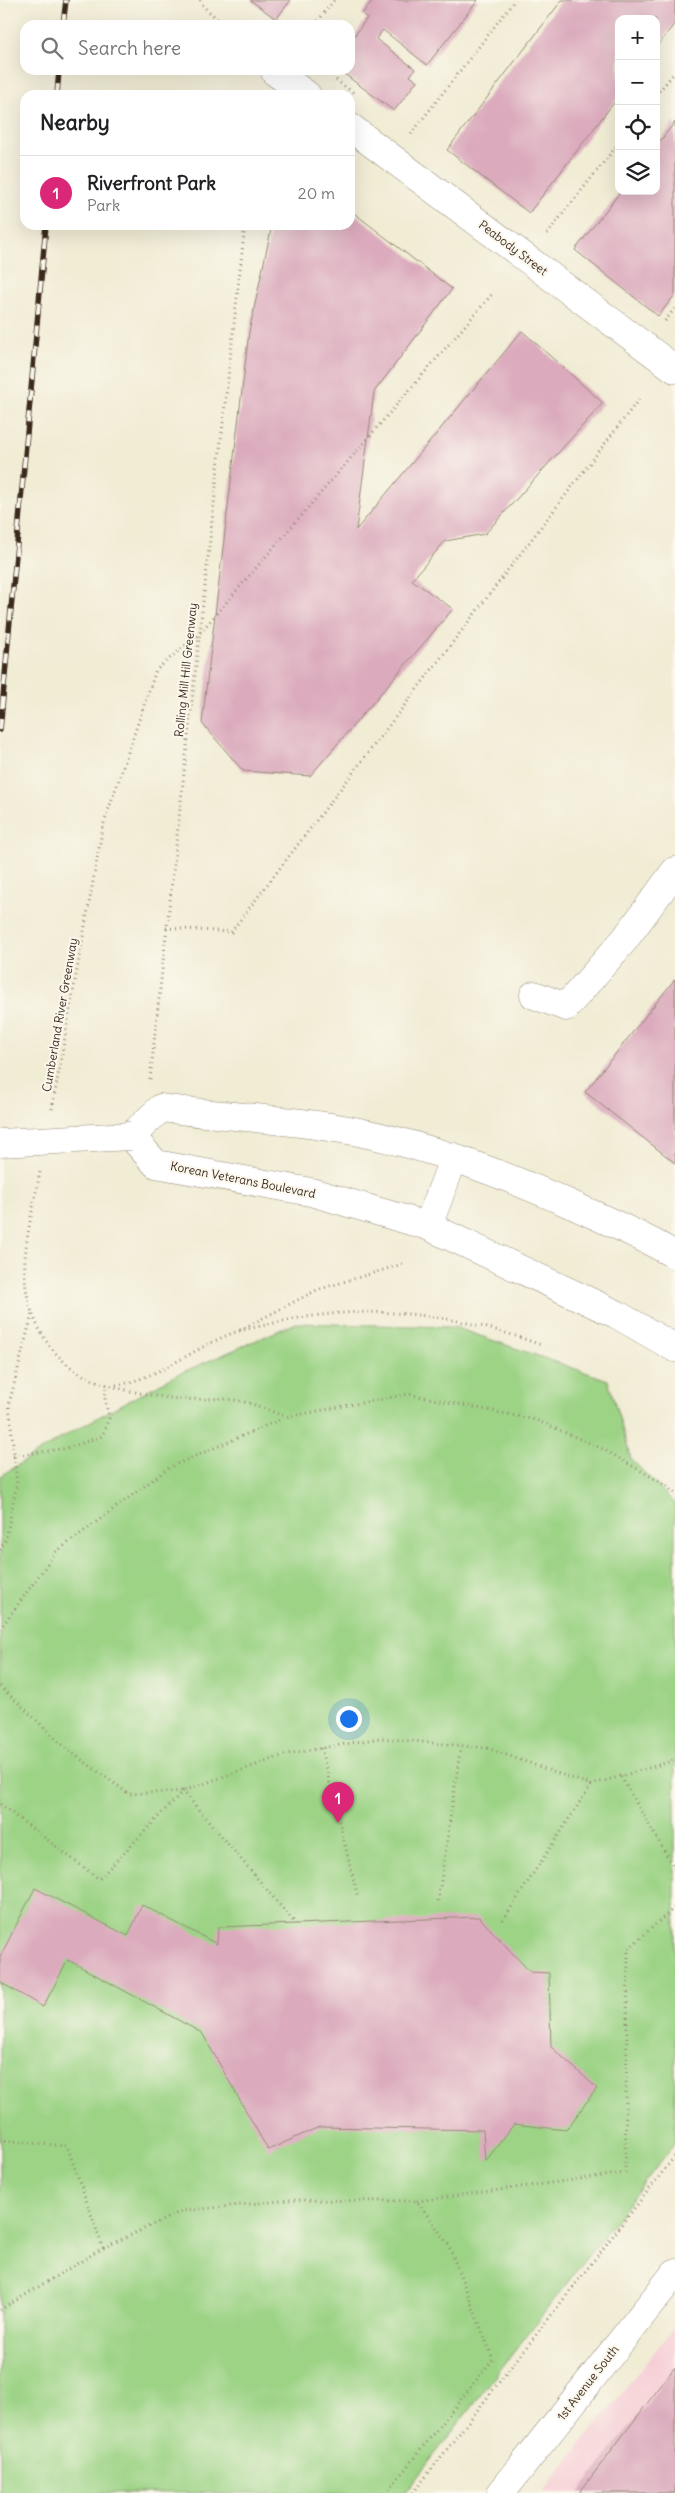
<!DOCTYPE html>
<html lang="en">
<head>
<meta charset="utf-8">
<style>
  body { margin:0; font-family:Delius,sans-serif; background:#f6f6f6; color:#202124 }
  .controls { position:absolute; right:15px; top:15px; display:grid; overflow:hidden; border-radius:10px; box-shadow:0 5px 20px #0002 }
  .controls button { width:45px; height:45px; display:grid; place-items:center; padding:0; border:0; border-bottom:1px solid #e0e0e0; background:#fff; color:#202124; font:25px sans-serif }
  .you { position:absolute; left:348px; top:1718px; width:18px; height:18px; margin:-12px; border:4px solid #fff; border-radius:50%; background:#1a73e8; box-shadow:0 0 0 8px #1a73e833 }
  .badge { display:grid; place-items:center; width:32px; height:32px; border-radius:50%; background:#db2777; color:#fff; font-size:16px; font-weight:700 }
  .pin { position:absolute; translate:-50% -41px; filter:drop-shadow(0 1px 2px #0008) }
  .pin::after { content:''; position:absolute; top:26px; width:18px; height:15px; background:inherit; clip-path:polygon(0 0,100% 0,50% 100%) }
  .list { margin:0; padding:0; list-style:none }
  h2 { display:flex; justify-content:space-between; align-items:center; height:65px; margin:0; padding:0 20px; font-size:21px }
  h2 small { font-size:16px; font-weight:400; color:#757577 }
  .list li { display:grid; grid-template-columns:32px 1fr auto; gap:15px; align-items:center; box-sizing:border-box; height:75px; padding:0 20px; border-top:1px solid #e0e0e0 }
  .list b { display:block; font-size:19px; white-space:nowrap }
  .list p { margin:0; font-size:16px; white-space:nowrap; color:#757577 }
  .list em { font-size:16px; font-style:normal; color:#757577 }
  .icon { flex:none; width:28px; height:28px; fill:none; stroke:currentColor; stroke-width:2; stroke-linecap:round; stroke-linejoin:round }
  .map { position:relative; flex:none; width:675px; height:2493px; overflow:hidden }
  .search { position:absolute; background:#fff; box-shadow:0 5px 20px #0002; left:20px; top:20px; width:335px; height:55px; display:flex; align-items:center; gap:12px; box-sizing:border-box; padding:0 18px; border-radius:15px; color:#757577; font-size:19px }
  .panel { position:absolute; background:#fff; box-shadow:0 5px 20px #0002; left:20px; top:90px; width:335px; height:140px; border-radius:15px }
  .map>svg:first-child { display:block }
</style>
</head>
<body>
<div class="map">
<svg width="675" height="2493" viewBox="0 0 675 2493">
  <rect width="100%" height="100%" fill="#fbf7ec"/>
  <filter id="ink" filterUnits="userSpaceOnUse"><feTurbulence type="fractalNoise" baseFrequency=".02" numOctaves="2"/><feDisplacementMap in="SourceGraphic" scale="10" xChannelSelector="R" yChannelSelector="G"/><feConvolveMatrix kernelMatrix="1 2 1 2 8 2 1 2 1" color-interpolation-filters="sRGB"/></filter>
  <filter id="wash" filterUnits="userSpaceOnUse"><feTurbulence type="fractalNoise" baseFrequency=".0096" numOctaves="4" result="noise"/><feDisplacementMap in="SourceGraphic" scale="20" xChannelSelector="R" yChannelSelector="G"/><feGaussianBlur stdDeviation="1.12" result="paint"/><feColorMatrix in="noise" values="0 0 0 0 0 0 0 0 0 0 0 0 0 0 0 0 0 1.4 0 .05"/><feComposite in="paint" operator="in"/></filter>
  <g filter="url(#wash)">
    <rect width="100%" height="100%" fill="#f1ecd4"/>
    <polygon fill="#f6cfd6" points="675,2326 675,2493 542,2493"/>
    <polygon fill="#9cd385" stroke="#6c7e52" points="296,1323 454,1327 608,1380 631,1459 675,1503 675,2143 405,2493 0,2493 0,1476 71,1432 176,1375"/>
    <g id="blocks">
      <g fill="#dbabbd">
        <polygon points="250,0 291,0 276,19"/>
        <polygon points="373,0 478,0 427,65 383,30 376,39 415,69 410,76 417,81 394,111 339,70 350,70 350,31 355,35 367,18 362,14"/>
        <polygon points="562,0 675,0 675,23 656,48 656,19 619,19 619,96 529,213 447,150"/>
        <polygon points="675,122 675,295 658,316 575,250 621,191 656,191 656,146"/>
        <polygon points="350,210 452,289 374,392 356,530 522,331 603,403 485,534 445,541 412,580 453,609 310,776 243,771 202,723 249,332 272,225 350,225"/>
        <polygon points="675,979 675,1163 585,1092"/>
        <polygon points="35,1888 128,1936 142,1905 217,1944 218,1927 479,1917 530,1972 549,1973 551,2047 597,2088 566,2130 514,2124 485,2162 483,2130 319,2127 268,2150 202,2033 68,1960 43,2007 0,1982 0,1957"/>
        <polygon points="675,2367 675,2493 579,2493"/>
      </g>
    </g>
  </g>
  <g filter="url(#ink)">
    <use href="#blocks" fill-opacity="0" stroke="#968b79" stroke-width="1"/>
    <g fill="none" stroke-linecap="round" stroke-linejoin="round">
      <g stroke="#968b79" stroke-width="29">
        <g id="minor">
          <polyline points="275,72 307,95"/>
          <polyline points="350,127 675,369"/>
          <polyline points="534,995 566,1007 625,939 675,871"/>
          <polyline points="428,1226 454,1157"/>
        </g>
      </g>
      <g stroke="#968b79" stroke-width="29">
        <g id="major">
          <path d="M675,1255c-34,-20 -69,-35 -105,-51 -68,-30 -138,-57 -211,-72 -65,-13 -132,-15 -198,-24l-30,28 25,28 155,28 117,34 188,88 59,34"/>
          <polyline points="501,2493 675,2273"/>
        </g>
      </g>
      <g stroke="#968b79" stroke-width="3" stroke-dasharray="1 4" stroke-linecap="butt">
        <polyline points="200,0 204,7 224,25"/>
        <polyline points="315,25 334,0"/>
        <polyline points="336,80 355,94"/>
        <polyline points="656,95 675,72"/>
        <polyline points="411,134 515,0"/>
        <polyline points="547,234 619,143"/>
        <polyline points="665,321 675,308"/>
        <polyline points="166,928 231,932 639,399"/>
        <polyline points="150,1079 245,225"/>
        <polyline points="52,1109 103,826 156,670 199,634 494,292"/>
        <path d="M40,1172c-6,34 -17,71 -15,105 2,39 23,79 58,98 22,12 62,20 88,23 17,3 36,0 53,1 23,1 41,10 62,18"/>
        <polyline points="240,1330 317,1290 406,1263"/>
        <path d="M116,1385c42,-6 77,-37 117,-52 11,-4 25,-6 37,-9 91,-22 184,-12 271,21"/>
        <polyline points="13,1456 68,1448 102,1436 109,1418 105,1400 106,1384"/>
        <polyline points="0,1550 6,1539 17,1483 9,1404 32,1314"/>
        <polyline points="0,1629 56,1552 170,1467 286,1417 409,1394 536,1420 603,1449 669,1487 675,1493"/>
        <polyline points="0,1686 68,1750 129,1794 183,1791 287,1754 380,1738 487,1748 591,1785 672,1761 675,1757"/>
        <polyline points="321,1748 358,1898"/>
        <polyline points="621,1777 675,1869"/>
        <polyline points="0,1804 99,1879 183,1791 296,1924"/>
        <polyline points="438,1901 461,1745"/>
        <polyline points="503,1920 591,1785"/>
        <polyline points="0,2140 67,2146 103,2248 0,2310"/>
        <polyline points="417,2201 625,2173 628,1949 675,1907"/>
        <polyline points="103,2248 182,2211 289,2200 417,2201 448,2244 493,2359 386,2493"/>
        <polyline points="413,2493 675,2156"/>
      </g>
      <use href="#minor" stroke="#fff" stroke-width="28"/>
      <use href="#major" stroke="#fff" stroke-width="28"/>
      <g stroke="#3b2a1e" stroke-width="5.5">
        <g id="rail">
          <polyline points="63,25 66,0"/>
          <polyline points="57,95 59,70"/>
          <polyline points="0,730 46,225"/>
        </g>
      </g>
      <use href="#rail" stroke="#fbf7ec" stroke-width="4" stroke-dasharray="11" stroke-linecap="butt"/>
      <g stroke="#968b79" stroke-width="29" stroke-linecap="butt">
        <polyline id="major-bridge" points="0,1143 131,1136"/>
      </g>
      <use href="#major-bridge" stroke="#fff" stroke-width="28"/>
    </g>
  </g>
  <g text-anchor="middle" stroke-width="4" stroke-linejoin="round" paint-order="stroke">
    <g font-size="12" fill="#3b2a1e" stroke="#fbf7ec">
      <text transform="translate(513 248) rotate(37)" y="4">Peabody Street</text>
      <text transform="translate(186 670) rotate(-84)" y="4">Rolling Mill Hill Greenway</text>
      <text transform="translate(60 1015) rotate(-80)" y="4">Cumberland River Greenway</text>
      <text transform="translate(243 1180) rotate(11)" y="4">Korean Veterans Boulevard</text>
      <text transform="translate(588 2383) rotate(-52)" y="4">1st Avenue South</text>
    </g>
  </g>
</svg>
<div class="controls">
<button>+</button>
<button>−</button>
<button><svg class="icon" aria-label="locate" viewBox="0 0 24 24"><circle cx="12" cy="12" r="6"/><path d="M12 2v4M12 18v4M2 12h4M18 12h4"/></svg></button>
<button><svg class="icon" aria-label="layers" viewBox="0 0 24 24"><path d="M12 4l9 5-9 5-9-5zM3 14l9 5 9-5"/></svg></button>
</div>
<div class="you"></div>
<div class="pin badge" style="left:338px;top:1823px">1</div>
<div class="search"><svg class="icon" aria-label="search" viewBox="0 0 24 24"><circle cx="10" cy="10" r="6"/><path d="M15 15l6 6"/></svg>Search here</div>
<section class="panel">
<h2>Nearby<small></small></h2>
<ul class="list">
<li><span class="badge">1</span><div><b>Riverfront Park</b><p>Park</p></div><em>20 m</em></li>
</ul>
</section>
</div>
</body>
</html>
